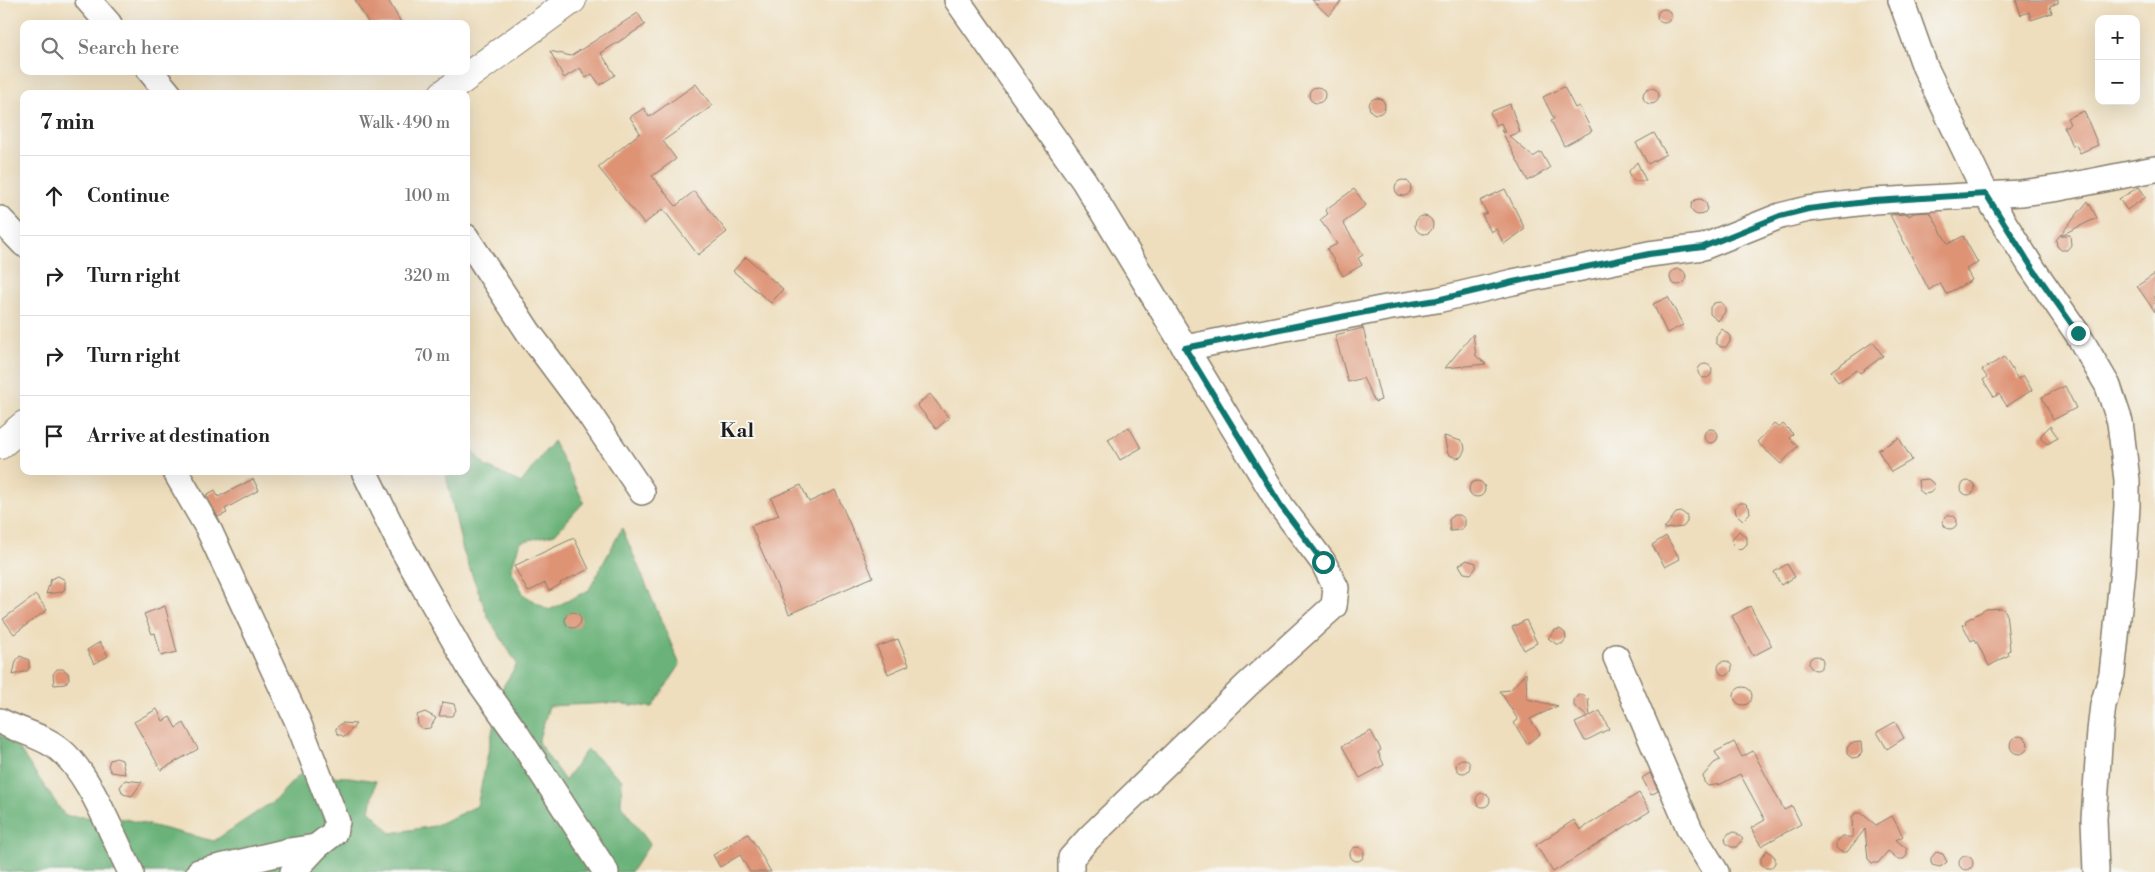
<!DOCTYPE html>
<html lang="en">
<head>
<meta charset="utf-8">
<style>
  body { margin:0; font-family:"Libre Bodoni",serif; background:#f2f2f2; color:#222 }
  .controls { position:absolute; right:15px; top:15px; display:grid; overflow:hidden; border-radius:10px; box-shadow:0 5px 20px #0002 }
  .controls button { width:45px; height:45px; display:grid; place-items:center; padding:0; border:0; border-bottom:1px solid #e0e0e0; background:#fff; color:#222; font:25px sans-serif }
  .stop { position:absolute; width:15px; height:15px; margin:-11px; border:4px solid #0f766e; border-radius:50%; background:#fff }
  .stop.end { background:#0f766e; border-color:#fff; box-shadow:0 1px 5px #0008 }
  .list { margin:0; padding:0; list-style:none }
  h2 { display:flex; justify-content:space-between; align-items:center; height:65px; margin:0; padding:0 20px; font-size:21px }
  h2 small { font-size:16px; font-weight:400; color:#767676 }
  .list li { display:grid; grid-template-columns:32px 1fr auto; gap:15px; align-items:center; box-sizing:border-box; height:80px; padding:0 20px; border-top:1px solid #e0e0e0 }
  .list b { display:block; font-size:19px; white-space:nowrap }
  .list em { font-size:16px; font-style:normal; color:#767676 }
  .icon { flex:none; width:28px; height:28px; fill:none; stroke:currentColor; stroke-width:2; stroke-linecap:round; stroke-linejoin:round }
  .map { position:relative; flex:none; width:2155px; height:872px; overflow:hidden }
  .search { position:absolute; background:#fff; box-shadow:0 5px 20px #0002; left:20px; top:20px; width:450px; height:55px; display:flex; align-items:center; gap:12px; box-sizing:border-box; padding:0 18px; border-radius:10px; color:#767676; font-size:19px }
  .panel { position:absolute; background:#fff; box-shadow:0 5px 20px #0002; left:20px; top:90px; width:450px; height:385px; border-radius:10px }
  .map>svg:first-child { display:block }
</style>
</head>
<body>
<div class="map">
<svg width="2155" height="872" viewBox="0 0 2155 872">
  <rect width="100%" height="100%" fill="#f6f6f2"/>
  <filter id="ink" filterUnits="userSpaceOnUse"><feTurbulence type="fractalNoise" baseFrequency=".02" numOctaves="2"/><feDisplacementMap in="SourceGraphic" scale="10" xChannelSelector="R" yChannelSelector="G"/><feConvolveMatrix kernelMatrix="1 2 1 2 8 2 1 2 1" color-interpolation-filters="sRGB"/></filter>
  <filter id="wash" filterUnits="userSpaceOnUse"><feTurbulence type="fractalNoise" baseFrequency=".0096" numOctaves="4" result="noise"/><feDisplacementMap in="SourceGraphic" scale="20" xChannelSelector="R" yChannelSelector="G"/><feGaussianBlur stdDeviation="1.12" result="paint"/><feColorMatrix in="noise" values="0 0 0 0 0 0 0 0 0 0 0 0 0 0 0 0 0 1.4 0 .05"/><feComposite in="paint" operator="in"/></filter>
  <g filter="url(#wash)">
    <rect width="100%" height="100%" fill="#eedebd"/>
    <polygon fill="#6ab279" stroke="#43674a" points="466,441 485,466 521,483 553,441 584,502 555,534 520,542 511,570 524,595 549,610 589,590 622,528 680,665 652,707 612,703 549,706 538,742 565,781 587,749 622,780 621,805 650,844 631,872 0,872 0,736 12,739 65,816 125,819 214,841 275,800 299,775 349,777 376,781 370,811 391,833 434,826 477,806 501,690 517,664 488,617 463,551 445,471 466,471"/>
    <g id="blocks">
      <g fill="#de9374">
        <polygon points="355,0 388,0 402,24 369,24"/>
        <polygon points="1312,0 1342,0 1329,16"/>
        <polygon points="2016,0 2058,0 2058,3 2050,6 2052,13 2031,20 2029,12 2021,15"/>
        <circle cx="1664" cy="16" r="7"/>
        <polygon points="638,13 645,25 601,53 615,75 600,85 592,74 586,78 580,68 564,78 550,51 571,56"/>
        <polygon points="696,84 712,106 663,141 676,159 652,176 676,206 694,191 727,232 698,255 663,209 644,224 598,167 640,133 630,117 644,108 649,117"/>
        <polygon points="1564,87 1575,108 1579,106 1592,131 1564,146 1551,121 1554,119 1543,97"/>
        <circle cx="1317" cy="95" r="8"/>
        <circle cx="1651" cy="96" r="8"/>
        <circle cx="1377" cy="106" r="8"/>
        <polygon points="1510,104 1520,132 1509,136 1533,157 1541,152 1550,168 1528,181 1501,130 1505,133 1501,123 1496,125 1490,112"/>
        <polygon points="2084,111 2098,145 2080,153 2076,145 2072,146 2064,127 2070,124 2067,118"/>
        <polygon points="1654,133 1666,154 1648,164 1636,143"/>
        <polygon points="1637,162 1646,181 1634,181 1630,177 1629,171"/>
        <circle cx="1403" cy="188" r="8"/>
        <polygon points="2139,187 2146,197 2127,210 2119,199"/>
        <polygon points="1354,189 1366,205 1343,223 1363,255 1358,258 1362,265 1343,276 1327,249 1337,244 1320,220 1328,214 1325,210"/>
        <polygon points="1505,189 1525,229 1504,244 1496,229 1491,232 1482,215 1487,213 1480,201"/>
        <circle cx="1699" cy="207" r="8"/>
        <polygon points="2088,201 2097,218 2061,235 2070,235 2071,245 2067,250 2061,250 2057,246 2056,240"/>
        <polygon points="1930,212 1948,244 1963,236 1978,263 1966,269 1972,280 1946,294 1940,283 1929,290 1890,215 1908,214 1909,216 1914,213"/>
        <circle cx="1424" cy="225" r="9"/>
        <polygon points="746,257 783,289 771,303 733,271"/>
        <circle cx="1678" cy="277" r="8"/>
        <polygon points="2155,274 2155,312 2137,286"/>
        <polygon points="1668,297 1683,325 1667,333 1653,304"/>
        <polygon points="1720,302 1725,306 1725,312 1718,321 1710,314 1710,307 1714,303"/>
        <polygon points="1363,328 1381,400 1375,402 1363,378 1348,382 1335,335"/>
        <polygon points="1722,329 1730,336 1730,342 1726,347 1721,347 1716,343 1716,337"/>
        <polygon points="1473,334 1476,356 1486,364 1445,368"/>
        <polygon points="1873,342 1883,356 1860,373 1857,370 1838,382 1831,371"/>
        <polygon points="2004,357 2018,379 2023,375 2032,390 2007,406 1999,394 1994,397 1983,380 1987,377 1982,370"/>
        <circle cx="1705" cy="371" r="7"/>
        <polygon points="2065,386 2076,408 2053,420 2042,397"/>
        <polygon points="930,394 949,418 936,429 917,405"/>
        <polygon points="1774,424 1779,428 1783,424 1793,434 1789,438 1798,446 1781,464 1757,442"/>
        <polygon points="2050,426 2058,438 2047,444 2041,439 2041,435"/>
        <polygon points="1129,427 1141,448 1120,460 1108,439"/>
        <circle cx="1711" cy="436" r="7"/>
        <polygon points="1444,436 1461,441 1464,444 1465,449 1461,457 1456,458 1448,454"/>
        <polygon points="1899,438 1912,460 1891,472 1878,450"/>
        <polygon points="253,479 259,490 225,509 227,513 218,517 206,495 215,490 218,497"/>
        <polygon points="1928,479 1933,483 1934,489 1930,493 1924,494 1919,490 1918,480"/>
        <circle cx="1968" cy="488" r="7"/>
        <circle cx="1477" cy="489" r="8"/>
        <polygon points="801,485 809,502 835,490 873,577 789,614 751,526 779,515 771,498"/>
        <polygon points="1739,503 1745,503 1749,507 1750,513 1743,520 1736,514 1735,508"/>
        <polygon points="1682,512 1687,516 1687,522 1683,527 1664,529 1676,513"/>
        <circle cx="1950" cy="522" r="7"/>
        <polygon points="1453,515 1460,515 1465,519 1465,525 1461,530 1450,531 1449,520"/>
        <polygon points="1739,531 1747,538 1747,544 1743,548 1737,549 1733,545 1732,539"/>
        <polygon points="1666,536 1680,559 1665,567 1652,545"/>
        <polygon points="574,538 589,569 560,583 561,584 549,591 545,583 528,592 514,566"/>
        <polygon points="1467,560 1476,563 1476,568 1471,574 1464,573 1459,565"/>
        <polygon points="1787,564 1795,577 1781,585 1774,572"/>
        <polygon points="58,576 65,580 65,589 61,592 46,594 51,579"/>
        <polygon points="36,595 47,610 14,634 3,619"/>
        <polygon points="165,606 177,652 161,656 155,633 152,634 144,614"/>
        <polygon points="1750,606 1772,646 1753,656 1732,616"/>
        <polygon points="2002,608 2006,612 2010,650 2008,652 2009,655 1989,666 1975,639 1971,641 1963,625 1966,623 1965,621 1986,609"/>
        <circle cx="573" cy="620" r="8"/>
        <polygon points="1526,620 1537,643 1524,650 1512,627"/>
        <polygon points="1560,629 1565,633 1566,639 1562,644 1556,644 1548,638 1555,630"/>
        <polygon points="898,639 909,665 888,674 877,647"/>
        <polygon points="100,642 108,656 94,664 87,650"/>
        <circle cx="1816" cy="663" r="7"/>
        <polygon points="20,656 29,660 29,668 27,671 13,675 16,661"/>
        <circle cx="1725" cy="668" r="7"/>
        <polygon points="57,669 63,669 68,673 69,679 65,684 54,685 53,674"/>
        <polygon points="1526,673 1527,699 1558,706 1530,719 1540,734 1527,744 1514,723 1518,720 1500,691 1510,690"/>
        <circle cx="1743" cy="696" r="9"/>
        <polygon points="1578,695 1584,695 1588,699 1590,716 1600,711 1609,729 1585,741 1575,723 1588,717 1574,706 1574,700"/>
        <polygon points="443,702 454,704 456,710 452,716 439,716"/>
        <polygon points="157,709 163,721 170,717 176,728 184,723 198,749 161,770 134,722"/>
        <polygon points="425,712 436,718 430,728 423,729 418,725 417,715"/>
        <polygon points="1895,722 1904,738 1887,749 1877,732"/>
        <polygon points="342,723 356,724 345,737 338,734 336,731 336,728"/>
        <polygon points="1371,731 1381,750 1378,752 1384,765 1360,778 1342,746"/>
        <circle cx="2019" cy="745" r="9"/>
        <polygon points="1734,742 1742,757 1753,751 1784,810 1792,806 1801,824 1761,846 1751,828 1765,820 1740,774 1721,784 1708,786 1704,782 1703,776 1714,763 1720,760 1715,752"/>
        <polygon points="1861,742 1862,753 1858,757 1852,758 1847,754 1847,748 1851,743"/>
        <polygon points="116,758 122,760 125,774 111,772 108,766 110,760"/>
        <circle cx="1463" cy="766" r="7"/>
        <polygon points="1650,773 1658,791 1651,795 1642,778"/>
        <polygon points="125,780 142,782 132,796 123,794 120,787"/>
        <circle cx="1483" cy="800" r="7"/>
        <polygon points="1639,793 1650,811 1553,872 1536,845 1574,820 1580,830"/>
        <polygon points="1855,813 1861,813 1876,825 1892,816 1903,836 1896,840 1907,849 1907,855 1904,859 1898,859 1888,851 1878,863 1872,863 1868,859 1865,829 1847,852 1841,852 1836,848 1836,842 1840,837 1853,837 1852,818"/>
        <polygon points="1735,832 1743,839 1736,847 1731,847 1726,843 1725,838 1729,833"/>
        <polygon points="748,834 756,846 771,872 750,872 740,855 720,867 713,855"/>
        <circle cx="1357" cy="854" r="7"/>
        <polygon points="1767,850 1775,857 1775,863 1771,868 1766,868 1761,864 1761,858"/>
        <polygon points="1936,852 1943,854 1947,862 1940,867 1932,865 1931,861 1931,858"/>
        <circle cx="1966" cy="863" r="7"/>
      </g>
    </g>
  </g>
  <g filter="url(#ink)">
    <use href="#blocks" fill-opacity="0" stroke="#857d6c" stroke-width="1"/>
    <g fill="none" stroke-linecap="round" stroke-linejoin="round">
      <g stroke="#857d6c" stroke-width="28">
        <g id="minor">
          <polyline points="88,0 109,24"/>
          <polyline points="957,0 1084,181 1281,506 1323,562 1336,588 1334,606 1247,685 1089,838 1071,858 1071,872"/>
          <polyline points="1901,0 1925,67 1986,194 2031,266 2077,333 2108,386 2120,422 2127,480 2127,506 2123,570 2112,674 2103,705 2100,731 2094,819 2096,872"/>
          <polyline points="150,71 169,94"/>
          <polyline points="0,219 24,244"/>
          <polyline points="466,237 529,333 588,412 642,492"/>
          <polyline points="1185,348 1386,308 1437,300 1513,282 1649,254 1703,247 1780,216 1808,209 1874,201 2021,193 2059,188 2155,169"/>
          <polyline points="175,471 208,528 298,722 337,822 334,833 316,847 293,872"/>
          <polyline points="364,471 401,546 471,670 516,733 606,872"/>
          <polyline points="1616,657 1690,830 1716,872"/>
          <path d="M0,721c19,10 43,15 59,28 31,24 53,87 72,123"/>
          <polyline points="199,872 289,851 316,847"/>
        </g>
      </g>
      <g stroke="#857d6c" stroke-width="30">
        <g id="major">
          <polyline points="443,94 572,0"/>
          <polyline points="0,445 24,425"/>
        </g>
      </g>
      <use href="#minor" stroke="#fff" stroke-width="25"/>
      <use href="#major" stroke="#fff" stroke-width="28"/>
    </g>
  </g>
  <g fill="none" stroke-linecap="round" stroke-linejoin="round" filter="url(#ink)">
    <polyline stroke="#0f766e" stroke-width="6" points="1323,562 1281,506 1185,348 1386,308 1437,300 1513,282 1649,254 1703,247 1780,216 1808,209 1874,201 1986,194 2031,266 2078,333"/>
  </g>
  <g text-anchor="middle" stroke-width="4" stroke-linejoin="round" paint-order="stroke">
    <g font-size="20" font-weight="bold" fill="#1c1c1c" stroke="#f6f6f2">
      <text x="737" y="437">Kal</text>
    </g>
  </g>
</svg>
<div class="controls">
<button>+</button>
<button>−</button>
</div>
<div class="stop" style="left:1323px;top:562px"></div>
<div class="stop end" style="left:2078px;top:333px"></div>
<div class="search"><svg class="icon" aria-label="search" viewBox="0 0 24 24"><circle cx="10" cy="10" r="6"/><path d="M15 15l6 6"/></svg>Search here</div>
<section class="panel">
<h2>7 min<small>Walk · 490 m</small></h2>
<ul class="list">
<li><svg class="icon" aria-label="ahead" viewBox="0 0 24 24"><path d="M12 20V5M6 11l6-6 6 6"/></svg><div><b>Continue</b></div><em>100 m</em></li>
<li><svg class="icon" aria-label="right" viewBox="0 0 24 24"><path d="M7 20v-9h11M14 6l5 5-5 5"/></svg><div><b>Turn right</b></div><em>320 m</em></li>
<li><svg class="icon" aria-label="right" viewBox="0 0 24 24"><path d="M7 20v-9h11M14 6l5 5-5 5"/></svg><div><b>Turn right</b></div><em>70 m</em></li>
<li><svg class="icon" aria-label="arrive" viewBox="0 0 24 24"><path d="M6 21V4h12l-3 4 3 4H6"/></svg><div><b>Arrive at destination</b></div></li>
</ul>
</section>
</div>
</body>
</html>
